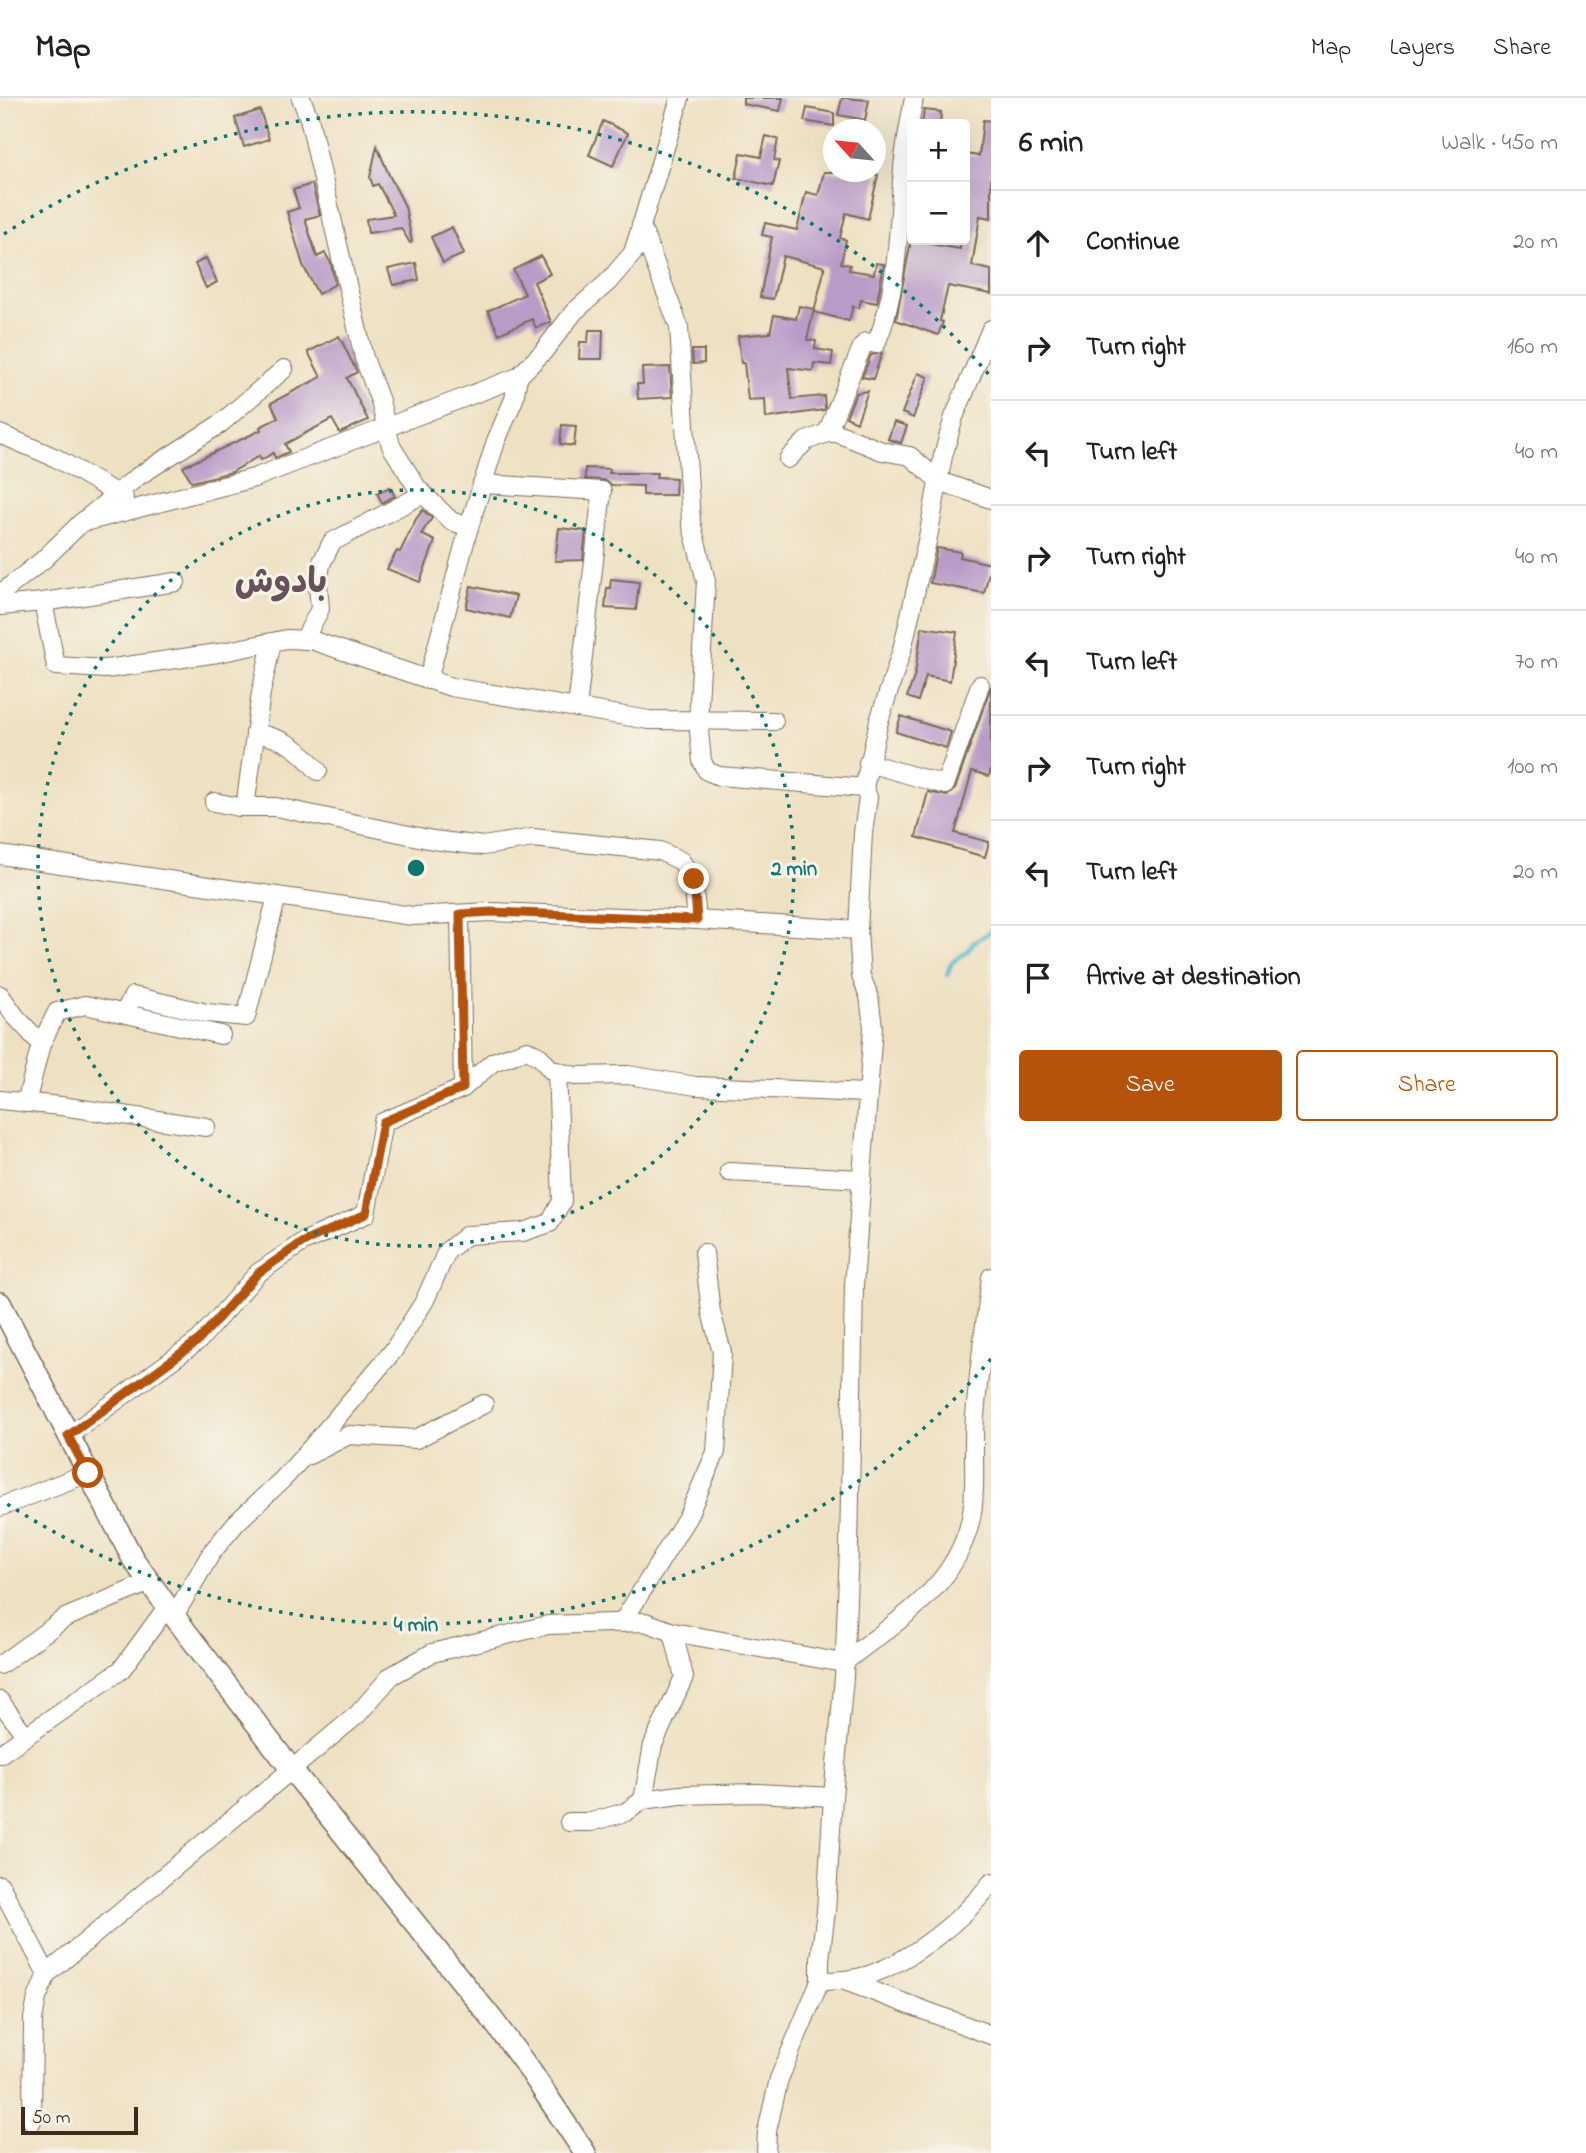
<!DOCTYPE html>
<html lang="en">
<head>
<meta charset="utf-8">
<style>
  body { margin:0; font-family:"Indie Flower","Playpen Sans Arabic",sans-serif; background:#f2f2f2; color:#202124 }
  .controls { position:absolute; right:21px; top:21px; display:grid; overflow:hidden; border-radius:7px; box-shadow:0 7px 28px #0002 }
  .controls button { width:63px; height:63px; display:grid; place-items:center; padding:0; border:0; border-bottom:2px solid #e0e0e0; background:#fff; color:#202124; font:35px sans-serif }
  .compass { position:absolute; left:823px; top:21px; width:63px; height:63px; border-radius:50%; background:#fff; box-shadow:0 7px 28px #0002; rotate:297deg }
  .scale { position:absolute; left:21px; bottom:18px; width:117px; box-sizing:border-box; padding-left:7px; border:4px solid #3b2a1e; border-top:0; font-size:19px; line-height:24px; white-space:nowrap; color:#3b2a1e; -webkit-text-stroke:5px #f7f3e8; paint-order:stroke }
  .stop { position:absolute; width:21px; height:21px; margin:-16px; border:5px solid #b45309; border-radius:50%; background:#fff }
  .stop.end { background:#b45309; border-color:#fff; box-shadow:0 2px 7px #0008 }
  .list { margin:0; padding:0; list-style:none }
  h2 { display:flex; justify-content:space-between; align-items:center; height:91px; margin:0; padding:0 28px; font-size:30px }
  h2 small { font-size:23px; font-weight:400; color:#757577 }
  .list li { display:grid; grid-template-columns:46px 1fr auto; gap:21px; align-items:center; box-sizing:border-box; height:105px; padding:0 28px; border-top:2px solid #e0e0e0 }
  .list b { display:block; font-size:26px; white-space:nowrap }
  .list em { font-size:23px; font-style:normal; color:#757577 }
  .actions { display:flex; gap:14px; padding:21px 28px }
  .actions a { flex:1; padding:16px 0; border:2px solid #b45309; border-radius:7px; text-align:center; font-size:24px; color:#b45309 }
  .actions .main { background:#b45309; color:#fff }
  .icon { flex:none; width:38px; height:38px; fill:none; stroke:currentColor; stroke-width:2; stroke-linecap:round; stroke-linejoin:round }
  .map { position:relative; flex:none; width:991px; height:2055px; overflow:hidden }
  header { display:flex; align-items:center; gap:42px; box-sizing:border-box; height:98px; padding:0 35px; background:#fff; border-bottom:2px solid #e0e0e0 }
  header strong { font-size:33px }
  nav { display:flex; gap:38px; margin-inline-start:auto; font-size:24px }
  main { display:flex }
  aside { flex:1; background:#fff }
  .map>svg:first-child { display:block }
</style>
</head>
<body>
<header>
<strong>Map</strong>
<nav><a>Map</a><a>Layers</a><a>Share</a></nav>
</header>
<main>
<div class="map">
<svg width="991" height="2055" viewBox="0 0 991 2055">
  <rect width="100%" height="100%" fill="#f7f3e8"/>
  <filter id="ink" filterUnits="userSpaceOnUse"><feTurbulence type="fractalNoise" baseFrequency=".0143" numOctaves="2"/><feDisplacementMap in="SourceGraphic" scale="14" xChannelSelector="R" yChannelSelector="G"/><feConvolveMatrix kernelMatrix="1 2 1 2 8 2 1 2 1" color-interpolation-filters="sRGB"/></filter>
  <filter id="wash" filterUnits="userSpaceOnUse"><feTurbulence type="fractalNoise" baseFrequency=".00686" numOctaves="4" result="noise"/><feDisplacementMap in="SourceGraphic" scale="28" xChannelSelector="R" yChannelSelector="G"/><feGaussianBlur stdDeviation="1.57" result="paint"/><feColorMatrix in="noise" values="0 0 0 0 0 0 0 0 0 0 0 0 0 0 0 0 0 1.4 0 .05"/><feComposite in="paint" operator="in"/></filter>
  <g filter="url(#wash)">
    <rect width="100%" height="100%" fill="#eee1c2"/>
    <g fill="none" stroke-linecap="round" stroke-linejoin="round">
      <polyline stroke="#4eb5cd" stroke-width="4.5" points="947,877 951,865 967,854 973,845 991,833"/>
    </g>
    <g id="blocks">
      <g fill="#b89bc7">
        <polygon points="743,0 783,0 780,13 743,6"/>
        <polygon points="842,0 869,2 865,22 838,17"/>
        <polygon points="807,10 834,15 834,28 804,23"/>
        <polygon points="260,12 269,41 244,49 235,20"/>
        <polygon points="924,12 941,14 940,26 922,26"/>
        <polygon points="983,22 991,23 991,120 980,118 972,168 991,172 991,196 948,188 940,223 943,224 938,237 896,222 911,142 926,142 925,145 960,151 961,142 965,142 965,56 979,58"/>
        <polygon points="603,23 628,35 613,68 589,57"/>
        <polygon points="766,38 778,41 774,62 779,63 773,88 736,80 741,55 761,59"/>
        <polygon points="377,48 389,77 405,108 412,144 410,145 401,130 368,135 366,121 394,117 378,86 373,88 370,79"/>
        <polygon points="824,74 863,74 878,77 868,121 846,115 840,140 846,142 841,165 850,167 849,172 874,176 876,165 884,166 877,205 861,202 859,210 853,208 849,223 814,214 825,169 783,158 773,201 760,199 772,139 762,137 765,125 797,132 806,94 818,97"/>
        <polygon points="312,86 320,117 305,121 317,159 325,155 331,165 335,186 318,196 303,167 287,114 299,110 293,92"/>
        <polygon points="452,129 464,156 443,165 431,139"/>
        <polygon points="541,158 550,176 534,184 551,224 536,230 532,221 499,236 488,213 525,196 513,172"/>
        <polygon points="206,160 217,184 206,190 195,166"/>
        <polygon points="416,165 419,182 393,187 388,171"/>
        <polygon points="799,208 814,211 807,242 816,243 815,251 833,254 831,267 814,265 813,273 788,270 792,301 824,298 825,310 824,312 766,320 765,301 748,302 744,265 741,265 738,238 770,235 774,217 796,221"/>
        <polygon points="589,232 603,232 602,261 579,261 580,244 588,244"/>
        <polygon points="339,238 357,274 347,280 368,322 340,335 332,321 285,346 289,354 275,360 273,355 261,362 259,358 232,374 192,384 183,369 261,332 260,329 278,320 271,305 321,279 308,254"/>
        <polygon points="692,252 704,252 704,265 693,266"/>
        <polygon points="882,255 873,281 862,279 871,257"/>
        <polygon points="670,269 672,299 638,301 637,286 643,286 642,270"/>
        <polygon points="918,275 928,279 913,320 902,315"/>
        <polygon points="868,293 857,324 846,319 856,295"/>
        <polygon points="894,324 907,328 901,345 888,341"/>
        <polygon points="562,327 576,328 574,348 560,346"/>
        <polygon points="585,370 610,371 609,375 657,375 656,379 676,380 675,397 643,397 643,388 612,387 603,382 585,381"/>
        <polygon points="390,389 395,398 382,405 377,395"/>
        <polygon points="423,412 432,420 421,436 435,443 420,484 387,471 397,453 400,454 416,421"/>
        <polygon points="559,430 586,433 583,462 555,463"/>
        <polygon points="937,450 961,454 960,459 991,466 984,495 930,485"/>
        <polygon points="611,481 639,484 636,512 605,510 607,490 610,490"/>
        <polygon points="471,488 516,498 510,520 466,510"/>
        <polygon points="922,529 957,534 950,583 926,578 918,603 907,599 915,576"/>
        <polygon points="991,588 991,671 989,678 972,673 955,735 989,744 985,759 916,739 928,694 947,698 955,691"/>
        <polygon points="901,618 951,634 946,650 896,634"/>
      </g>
    </g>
  </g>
  <g filter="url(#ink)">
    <use href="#blocks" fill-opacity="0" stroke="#7a6a57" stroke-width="2"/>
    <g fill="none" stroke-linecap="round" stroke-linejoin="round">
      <g stroke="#7a6a57" stroke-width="20">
        <g id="minor">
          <polyline points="301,0 309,20 364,260 380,303 391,348 418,391 451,423 469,429"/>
          <polyline points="641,128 679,229 691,424 706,483 698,623 702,663 707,673 719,678 864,690"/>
          <path d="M827,335l35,-86 4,-5 10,2c23,-55 22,-117 27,-176 2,-23 7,-47 11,-70"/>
          <polyline points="0,336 56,360 124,400"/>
          <polyline points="788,361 806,343 827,335 837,335 882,353 910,358 939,383 991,401"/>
          <polyline points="482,386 602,393 577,610"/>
          <polyline points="81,425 254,380 518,279 543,254 574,214 608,184 633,155 680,0"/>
          <polyline points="0,496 43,462 81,425 137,379 220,326 284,271"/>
          <polyline points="43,504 56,568 106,571 218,555 287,541 311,542 451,589 649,622 774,623"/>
          <polyline points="0,508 43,504 176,484"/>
          <polyline points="304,542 320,511 318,487 321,466 332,444 423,396"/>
          <polyline points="428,582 469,429 496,343 514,301 518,279"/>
          <path d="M255,635c32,6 43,15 63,38"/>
          <polyline points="868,665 945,687 980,587"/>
          <polyline points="214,704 239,709 276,709 433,742 483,748 533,740 660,753 681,763 693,781 697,822"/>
          <polyline points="245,709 261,595 272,544"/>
          <polyline points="0,757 412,818 491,814 697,822 858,832"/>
          <polyline points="460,816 463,990"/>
          <polyline points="0,897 16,919 41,946"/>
          <polyline points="124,915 133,898 207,915 246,919 277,798"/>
          <polyline points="0,1002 61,1008 206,1029"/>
          <polyline points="26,1005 41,946 57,914 85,907 221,937"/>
          <polyline points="729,1074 862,1081"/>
          <polyline points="68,1338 199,1242 258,1175 303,1144 366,1116 383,1024 463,990 493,964 527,952 540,959 551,972 575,978 628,977 696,988 867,995"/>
          <polyline points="309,1357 349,1337 416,1341 484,1306"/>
          <polyline points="0,1409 88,1375"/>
          <polyline points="174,1518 212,1454 236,1425 283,1381 310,1351 393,1253 424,1204 447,1153 467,1137 523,1134 550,1125 562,1103 557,973"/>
          <polyline points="622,1525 688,1418 716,1354 722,1254 711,1214 704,1155"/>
          <polyline points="0,1567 65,1520 150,1484"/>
          <polyline points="0,1603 25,1637"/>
          <polyline points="0,1656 121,1572 167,1509"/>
          <polyline points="643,1702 653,1647 684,1579 673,1534"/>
          <polyline points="569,1724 591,1724 626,1714 643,1702 680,1697 757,1695 833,1699"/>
          <polyline points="0,1787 47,1876"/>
          <path d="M820,1883c17,0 33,-1 49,-6 43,-15 95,-56 122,-92"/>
          <polyline points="845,1883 991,1937"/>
          <path d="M32,2023l1,-102 4,-21 10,-24 311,-260 33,-38 41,-23 116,-28 97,-3 28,10 170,31c35,-28 79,-55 105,-92 38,-56 22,-95 27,-155 4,-46 10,-93 16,-139"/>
          <polyline points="766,2055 767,2033 779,1981 820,1883 820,1861 826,1813 833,1699 844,1579 849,1450 854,1187 873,929 869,898 861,878 858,832 863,735 868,699 864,690 879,623 902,552 928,439 943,358 954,319 991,231"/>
        </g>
      </g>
      <g stroke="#7a6a57" stroke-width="24">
        <polyline id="tertiary" points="0,1205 133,1461 174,1518 292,1672 492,1921 531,1974 585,2055"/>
      </g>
      <use href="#minor" stroke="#fff" stroke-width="18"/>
      <use href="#tertiary" stroke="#fff" stroke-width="21"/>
    </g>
  </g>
  <g fill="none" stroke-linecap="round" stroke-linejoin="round" filter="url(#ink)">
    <polyline stroke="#b45309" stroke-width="9" points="88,1375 68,1338 199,1242 258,1175 303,1144 366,1116 383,1024 463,990 460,816 491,814 697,822 694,781"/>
  </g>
  <g fill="none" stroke="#0f766e" stroke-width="3.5" stroke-dasharray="3.5 7">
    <circle cx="416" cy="770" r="378"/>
    <path d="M991 1261A756 756 0 0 1 4 1404M4 136A756 756 0 0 1 991 279"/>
  </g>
  <g text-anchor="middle" stroke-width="6" stroke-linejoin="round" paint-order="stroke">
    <g font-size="35" font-weight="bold" fill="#675259" stroke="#f7f3e8">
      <text x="281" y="494">بادوش</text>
    </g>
  </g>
  <circle cx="416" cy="770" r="10" fill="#0f766e" stroke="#f7f3e8" stroke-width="3.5"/>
  <g font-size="21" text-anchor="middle" font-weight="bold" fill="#0f766e" stroke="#f7f3e8" stroke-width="6" stroke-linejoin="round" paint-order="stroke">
    <text x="794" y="777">2 min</text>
    <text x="416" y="1533">4 min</text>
  </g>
</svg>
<div class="controls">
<button>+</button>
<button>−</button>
</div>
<svg class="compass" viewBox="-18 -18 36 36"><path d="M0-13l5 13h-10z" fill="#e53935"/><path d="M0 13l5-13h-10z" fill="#757577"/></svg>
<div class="scale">50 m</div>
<div class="stop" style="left:88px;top:1375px"></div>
<div class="stop end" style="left:694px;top:781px"></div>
</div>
<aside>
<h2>6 min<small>Walk · 450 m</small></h2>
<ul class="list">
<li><svg class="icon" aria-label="ahead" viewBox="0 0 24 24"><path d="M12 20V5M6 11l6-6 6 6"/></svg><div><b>Continue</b></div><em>20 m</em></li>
<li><svg class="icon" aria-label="right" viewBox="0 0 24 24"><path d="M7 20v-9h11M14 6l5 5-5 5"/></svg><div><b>Turn right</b></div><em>160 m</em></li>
<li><svg class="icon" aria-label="left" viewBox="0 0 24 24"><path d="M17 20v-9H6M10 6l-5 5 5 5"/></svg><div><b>Turn left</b></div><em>40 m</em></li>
<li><svg class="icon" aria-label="right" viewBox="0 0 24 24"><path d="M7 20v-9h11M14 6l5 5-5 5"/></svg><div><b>Turn right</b></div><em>40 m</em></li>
<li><svg class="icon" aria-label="left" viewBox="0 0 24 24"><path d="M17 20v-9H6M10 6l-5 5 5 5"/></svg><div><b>Turn left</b></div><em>70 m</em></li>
<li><svg class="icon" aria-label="right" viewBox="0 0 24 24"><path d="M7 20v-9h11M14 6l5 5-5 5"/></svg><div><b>Turn right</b></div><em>100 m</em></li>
<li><svg class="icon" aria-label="left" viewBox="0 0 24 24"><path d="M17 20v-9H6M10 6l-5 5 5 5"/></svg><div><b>Turn left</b></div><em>20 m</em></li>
<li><svg class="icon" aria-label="arrive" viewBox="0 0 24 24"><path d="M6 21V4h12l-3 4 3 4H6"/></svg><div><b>Arrive at destination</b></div></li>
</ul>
<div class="actions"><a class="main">Save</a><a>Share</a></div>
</aside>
</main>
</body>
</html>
